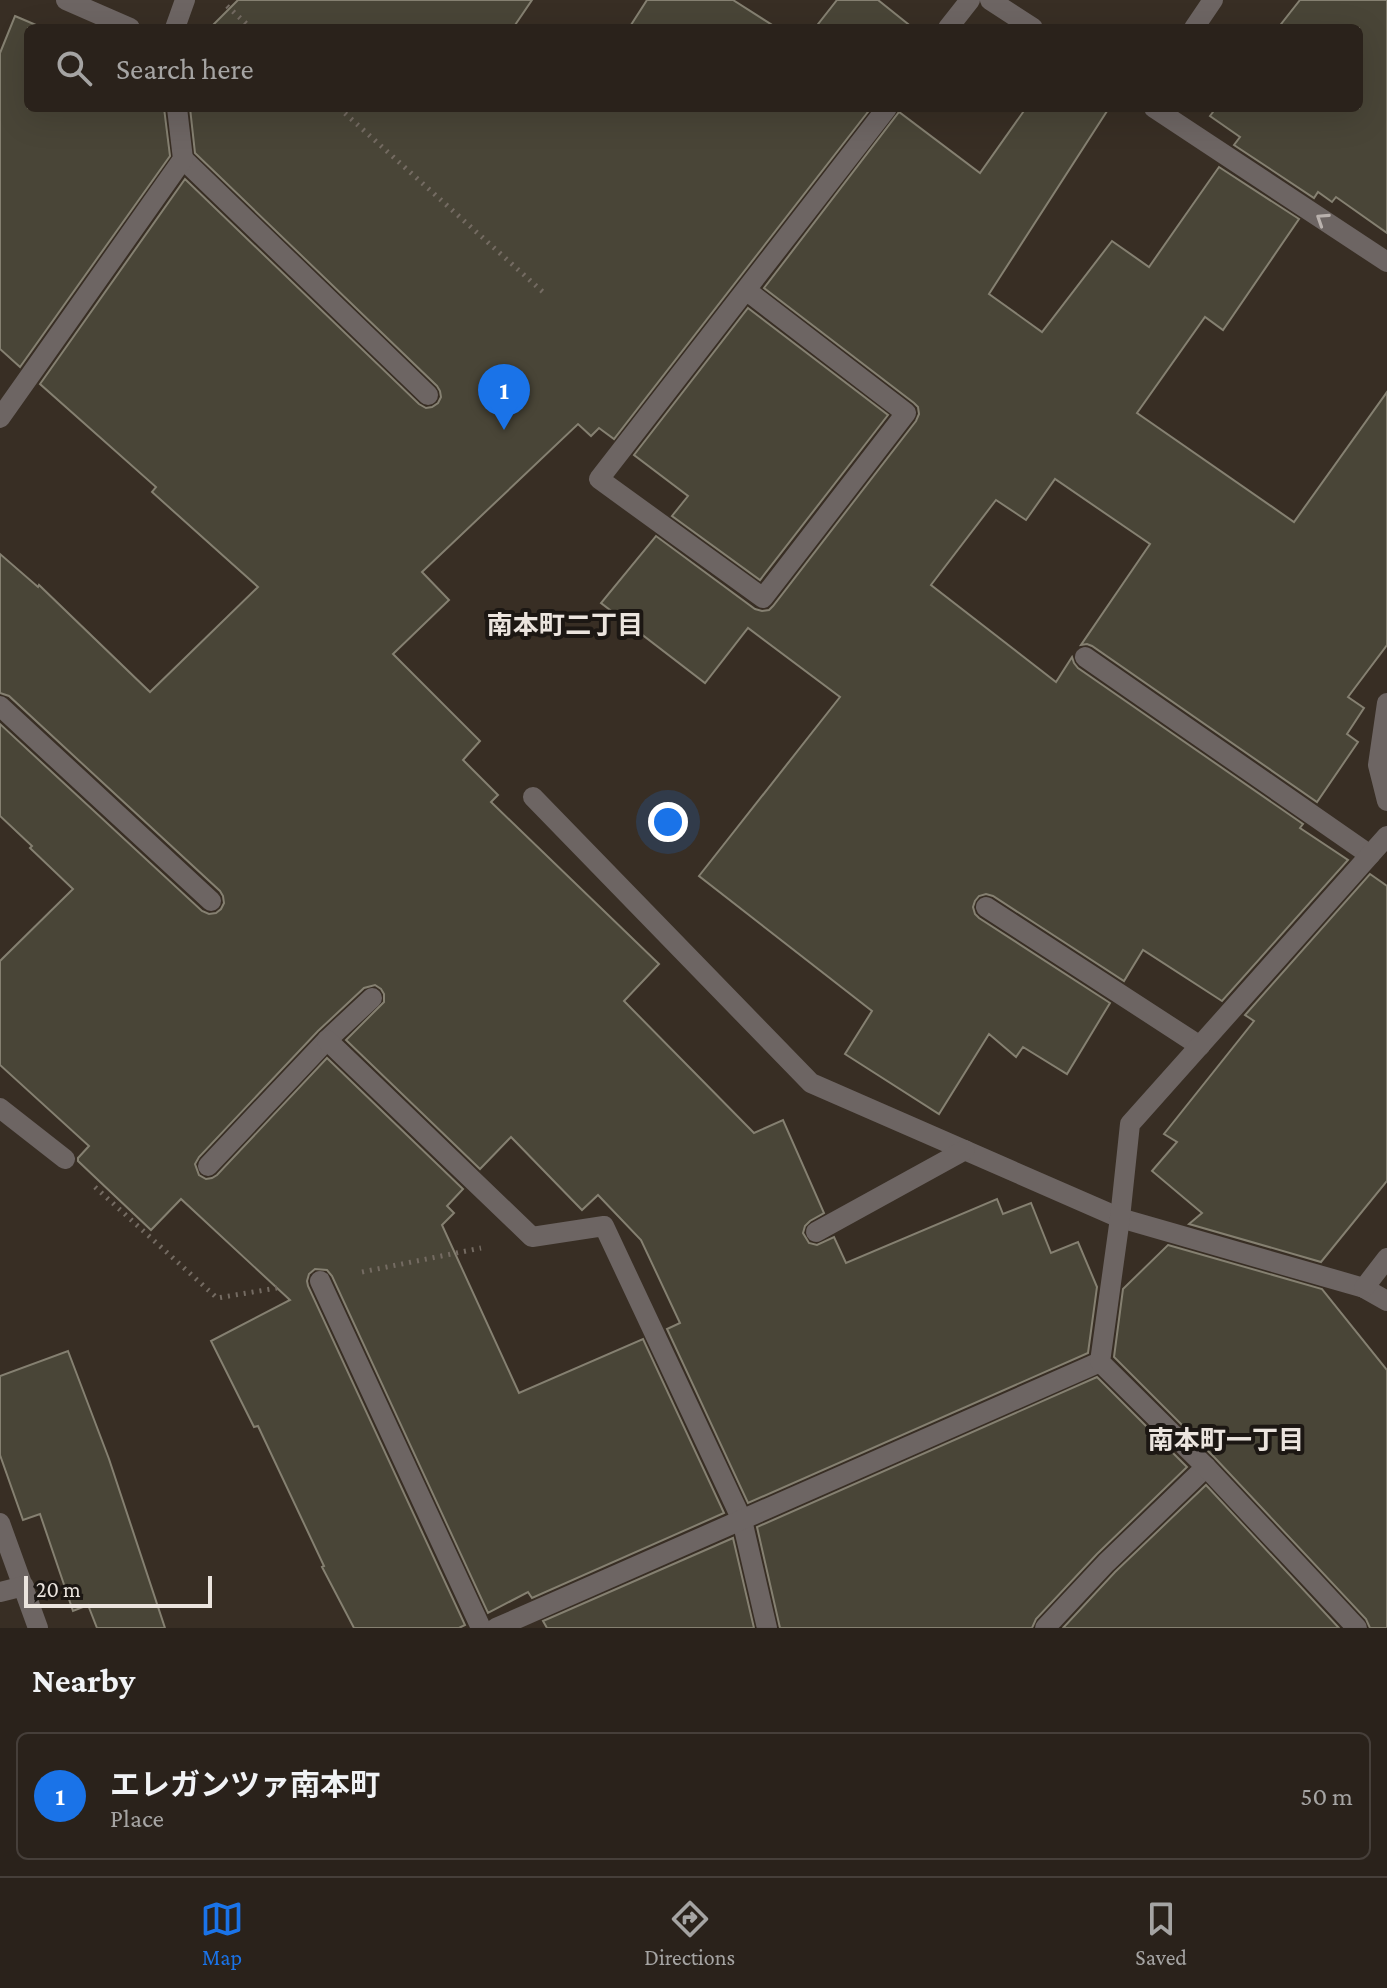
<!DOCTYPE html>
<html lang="en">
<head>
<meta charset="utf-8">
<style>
  body { margin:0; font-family:"Crimson Pro","Noto Sans JP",serif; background:#362f28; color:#f1f3f6 }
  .scale { position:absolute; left:24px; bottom:20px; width:188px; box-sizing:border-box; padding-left:8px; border:4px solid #ebe4de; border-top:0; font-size:22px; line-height:28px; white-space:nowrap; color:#ebe4de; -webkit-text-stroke:6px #1c1713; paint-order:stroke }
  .you { position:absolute; left:668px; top:822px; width:28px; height:28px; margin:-20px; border:6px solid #fff; border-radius:50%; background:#1a73e8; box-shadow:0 0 0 12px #1a73e833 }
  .badge { display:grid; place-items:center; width:52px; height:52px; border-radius:50%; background:#1a73e8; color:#fff; font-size:26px; font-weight:700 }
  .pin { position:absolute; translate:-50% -66px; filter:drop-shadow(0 2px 4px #0008) }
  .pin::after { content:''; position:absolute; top:42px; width:28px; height:24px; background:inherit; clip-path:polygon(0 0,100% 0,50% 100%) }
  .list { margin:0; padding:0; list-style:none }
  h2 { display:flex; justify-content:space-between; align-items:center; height:104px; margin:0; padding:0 32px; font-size:34px }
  h2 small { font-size:26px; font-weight:400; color:#a5a4a3 }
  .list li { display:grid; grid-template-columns:52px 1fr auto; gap:24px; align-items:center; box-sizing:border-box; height:128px; margin:0 16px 16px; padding:0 16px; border:2px solid #463f3a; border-radius:12px }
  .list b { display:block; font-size:30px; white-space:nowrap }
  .list p { margin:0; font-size:26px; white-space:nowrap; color:#a5a4a3 }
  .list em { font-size:26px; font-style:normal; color:#a5a4a3 }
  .icon { flex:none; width:44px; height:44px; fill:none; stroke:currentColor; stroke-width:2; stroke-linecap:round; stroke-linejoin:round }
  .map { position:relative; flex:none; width:1387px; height:1628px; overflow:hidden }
  .search { position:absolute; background:#2a221b; box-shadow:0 8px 32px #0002; left:24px; right:24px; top:24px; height:88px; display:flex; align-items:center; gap:20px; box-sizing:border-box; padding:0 28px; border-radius:12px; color:#a5a4a3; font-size:30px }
  .sheet { height:248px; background:#2a221b }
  nav { display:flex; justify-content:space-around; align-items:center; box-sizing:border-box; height:112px; border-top:2px solid #463f3a; background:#2a221b; font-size:22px; color:#a5a4a3 }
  nav a { display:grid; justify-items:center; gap:4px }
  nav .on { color:#1a73e8 }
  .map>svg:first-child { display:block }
</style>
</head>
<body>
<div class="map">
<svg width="1387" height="1628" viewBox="0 0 1387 1628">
  <rect width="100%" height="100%" fill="#382e24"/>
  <g fill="#494537" stroke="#858071" stroke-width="2">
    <polygon points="238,0 532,0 513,28 210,28"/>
    <polygon points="647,0 733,0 777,28 629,28"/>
    <polygon points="837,0 878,0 913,28 815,28"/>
    <polygon points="1300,0 1387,0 1387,233 1336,197 1332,202 1318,192 1314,198 1234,145 1240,137 1210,116 1216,108 1359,108 1359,28 1278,28"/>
    <polygon points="15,16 43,28 28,28 28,108 164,108 170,156 20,367 0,349 0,53"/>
    <polygon points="190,108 871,108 614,439 599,428 591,436 578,424 422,572 449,600 393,654 480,741 463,760 498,795 491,802 659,964 624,1001 754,1133 783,1120 824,1213 810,1221 805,1226 803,1233 809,1243 817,1245 834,1237 846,1263 997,1199 1003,1214 1031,1203 1051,1253 1078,1242 1097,1287 1088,1353 748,1503 667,1329 680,1323 641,1240 598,1195 582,1210 511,1137 480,1169 346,1040 384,1002 384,994 381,989 375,985 364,988 318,1031 199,1157 195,1164 199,1175 206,1179 212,1178 217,1175 327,1058 463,1189 447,1206 454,1213 442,1225 519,1393 643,1339 724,1513 532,1598 528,1592 488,1613 332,1276 327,1270 315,1269 309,1274 307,1281 308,1286 465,1625 459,1628 354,1628 322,1567 324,1566 258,1426 254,1427 211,1341 290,1300 181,1199 151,1230 78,1161 78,1158 89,1146 0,1065 0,961 73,889 30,848 32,846 0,816 0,724 202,911 209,914 216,913 221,909 224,903 223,896 220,891 9,696 0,693 0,554 38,587 39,585 150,692 258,587 152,492 156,487 40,384 185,179 419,404 426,408 432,407 438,403 441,397 440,391 437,386 195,153"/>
    <polygon points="1026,108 1109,108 989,294 1042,332 1112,241 1149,267 1219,167 1299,219 1223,330 1205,317 1137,413 1294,522 1387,392 1387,645 1348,697 1364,708 1347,734 1358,742 1317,802 1092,646 1087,644 1081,645 1150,544 1055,479 1026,520 996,500 931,585 1056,682 1072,657 1074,663 1078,668 1303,824 1300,828 1348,860 1222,1001 1143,950 1124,981 993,896 986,894 979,896 975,901 973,907 975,914 979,918 1110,1003 1067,1074 1023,1047 1016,1057 989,1034 939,1114 845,1054 872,1011 699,876 840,697 748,628 705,683 601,603 656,536 755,609 762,611 769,610 773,606 916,421 919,414 918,407 914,403 764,288 899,112 980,173"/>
    <polygon points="748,308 888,415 760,580 672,516 688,496 634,455"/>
    <polygon points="1370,874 1387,886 1387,1181 1321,1262 1189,1224 1202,1213 1152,1171 1177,1142 1164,1134 1254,1021 1245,1015"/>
    <polygon points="1168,1245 1322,1289 1387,1370 1387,1628 1370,1628 1366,1619 1215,1458 1114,1357 1123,1289"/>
    <polygon points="68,1351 109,1459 165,1628 97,1628 88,1605 73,1611 40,1514 23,1520 0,1455 0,1376"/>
    <polygon points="1097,1377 1187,1467 1097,1554 1036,1619 1032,1628 780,1628 757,1527"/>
    <polygon points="1206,1485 1339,1628 1063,1628 1115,1572"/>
    <polygon points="733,1538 754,1628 547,1628 543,1621"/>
  </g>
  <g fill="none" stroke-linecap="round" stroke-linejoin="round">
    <g stroke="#746b62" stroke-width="5" stroke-dasharray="2 6" stroke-linecap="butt">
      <polyline points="227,6 251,28"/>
      <polyline points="339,108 544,293"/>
      <polyline points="95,1187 217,1298 277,1288"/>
      <polyline points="362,1272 481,1248"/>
    </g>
    <g stroke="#6d6563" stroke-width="20">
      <polyline points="66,0 130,28"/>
      <polyline points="1194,28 1213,0"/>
      <polyline points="183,159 428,395"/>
      <polyline points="1085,657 1370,855"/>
      <polyline points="1387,703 1378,765 1387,801"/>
      <polyline points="0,706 211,901"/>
      <polyline points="533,797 811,1083 1120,1218"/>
      <polyline points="986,907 1200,1046"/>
      <polyline points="0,1108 65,1159"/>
      <polyline points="208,1166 327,1040 372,998"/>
      <polyline points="816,1232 965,1150"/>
      <polyline points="0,1523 38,1628"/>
      <polyline points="0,1592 24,1586"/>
    </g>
    <g stroke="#6d6563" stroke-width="20">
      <polyline points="990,0 1033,28"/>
      <polyline points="175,28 185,0"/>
      <polyline points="948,28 970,0"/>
      <polyline points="1154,108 1387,262"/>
      <polyline points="746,290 906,413 763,598 599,479 887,108"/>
      <polyline points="0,418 183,159 177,108"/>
      <polyline points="327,1040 532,1237 604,1226 742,1520 767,1628"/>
      <polyline points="1120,1218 1364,1288 1387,1301"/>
      <polyline points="320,1281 481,1628"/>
      <polyline points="1364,1288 1387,1258"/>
      <polyline points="496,1628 1100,1362"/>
      <polyline points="1045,1628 1106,1563 1206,1467"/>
      <polyline points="1357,1628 1206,1467 1100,1362 1120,1218 1130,1124 1387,836"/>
    </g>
  </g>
  <defs><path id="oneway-chevron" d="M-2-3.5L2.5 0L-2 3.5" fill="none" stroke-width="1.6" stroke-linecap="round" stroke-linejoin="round" transform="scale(2)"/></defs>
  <use stroke="#b9b1ad" href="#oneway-chevron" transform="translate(1322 219) rotate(-147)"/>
  <g text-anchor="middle" stroke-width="8" stroke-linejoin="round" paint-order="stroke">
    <g font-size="26" font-weight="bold" fill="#ebe4de" stroke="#1c1713">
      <text x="565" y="634">南本町二丁目</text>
      <text x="1226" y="1449">南本町一丁目</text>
    </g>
  </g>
</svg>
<div class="scale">20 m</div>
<div class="you"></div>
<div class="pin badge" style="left:504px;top:430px">1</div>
<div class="search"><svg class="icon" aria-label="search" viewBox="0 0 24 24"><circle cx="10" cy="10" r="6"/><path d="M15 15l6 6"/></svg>Search here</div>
</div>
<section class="sheet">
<h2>Nearby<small></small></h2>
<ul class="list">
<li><span class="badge">1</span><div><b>エレガンツァ南本町</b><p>Place</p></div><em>50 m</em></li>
</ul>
</section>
<nav>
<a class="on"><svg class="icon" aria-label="map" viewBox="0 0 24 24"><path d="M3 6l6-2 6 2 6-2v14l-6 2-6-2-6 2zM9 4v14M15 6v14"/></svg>Map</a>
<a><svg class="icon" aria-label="directions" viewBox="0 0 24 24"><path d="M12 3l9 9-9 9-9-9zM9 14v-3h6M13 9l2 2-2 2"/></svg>Directions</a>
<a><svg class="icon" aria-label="saved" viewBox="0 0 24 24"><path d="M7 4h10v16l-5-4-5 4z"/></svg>Saved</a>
</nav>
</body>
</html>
